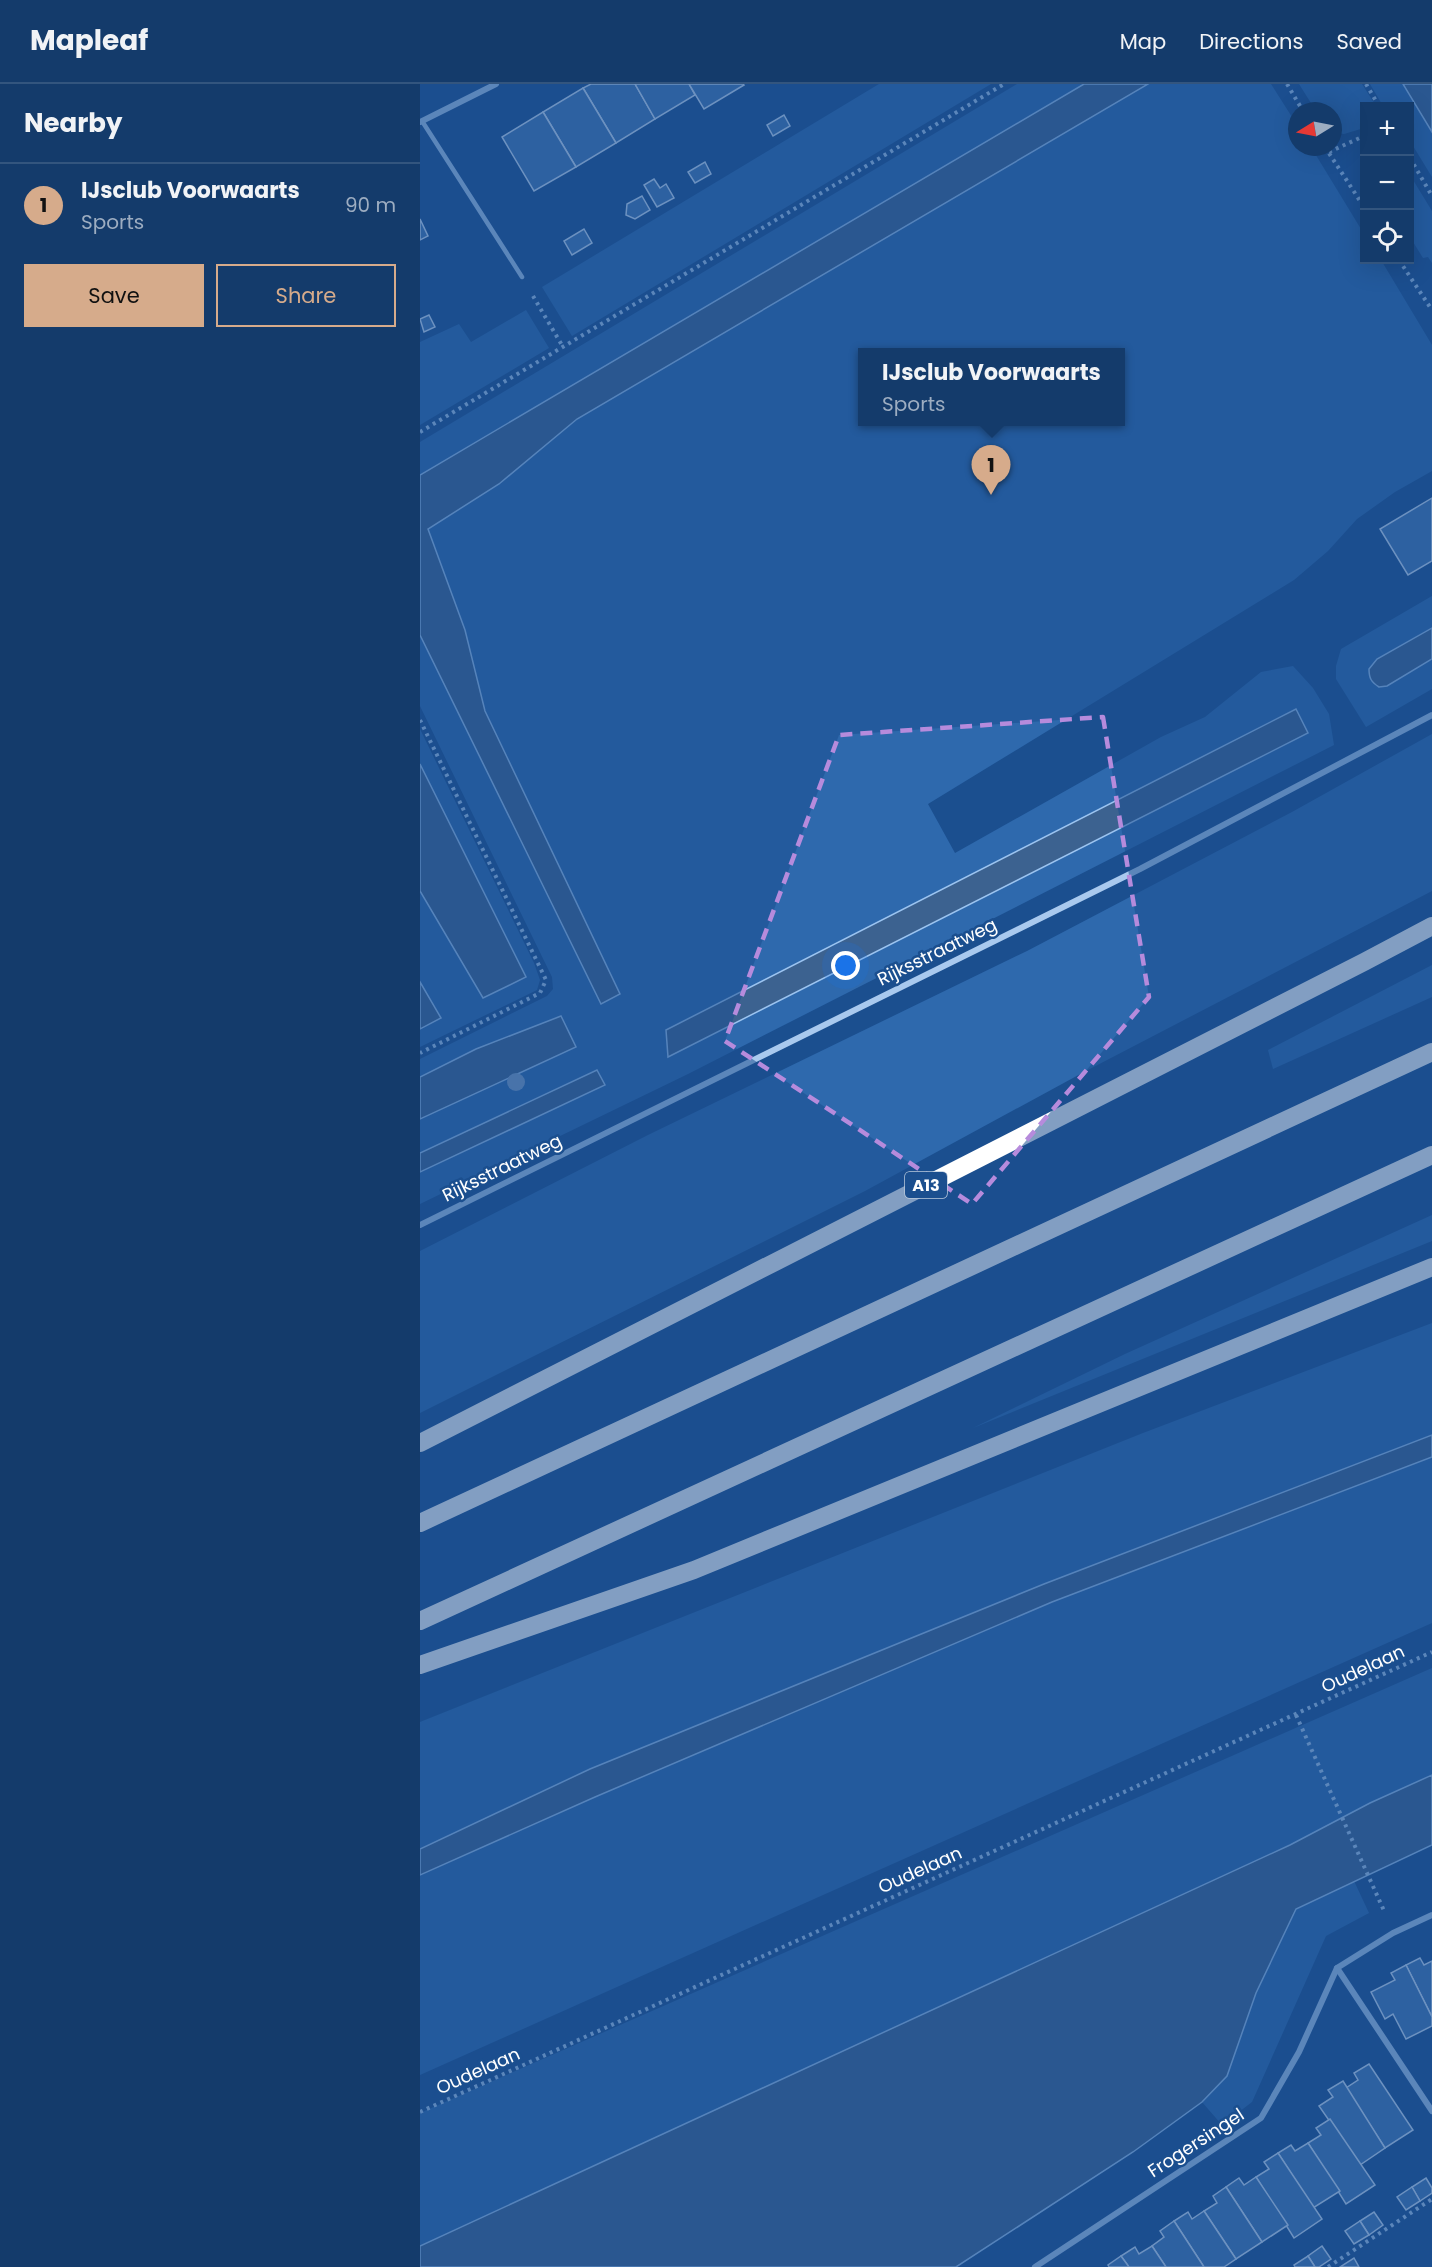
<!DOCTYPE html>
<html lang="en">
<head>
<meta charset="utf-8">
<style>
  body { margin:0; font-family:Poppins,sans-serif; background:#1d4271; color:#f1f3f6 }
  .controls { position:absolute; right:18px; top:18px; display:grid; overflow:hidden; border-radius:0px; box-shadow:0 6px 24px #0002 }
  .controls button { width:54px; height:54px; display:grid; place-items:center; padding:0; border:0; border-bottom:2px solid #33557e; background:#143b6b; color:#f1f3f6; font:30px sans-serif }
  .compass { position:absolute; left:868px; top:18px; width:54px; height:54px; border-radius:50%; background:#143b6b; box-shadow:0 6px 24px #0002; rotate:260deg }
  .you { position:absolute; left:426px; top:882px; width:21px; height:21px; margin:-15px; border:4px solid #fff; border-radius:50%; background:#1a73e8; box-shadow:0 0 0 9px #1a73e833 }
  .badge { display:grid; place-items:center; width:39px; height:39px; border-radius:50%; background:#d6ab8b; color:#111; font-size:20px; font-weight:700 }
  .pin { position:absolute; translate:-50% -50px; filter:drop-shadow(0 2px 3px #0008) }
  .pin::after { content:''; position:absolute; top:32px; width:21px; height:18px; background:inherit; clip-path:polygon(0 0,100% 0,50% 100%) }
  .popup { position:absolute; left:438px; top:264px; width:267px; height:78px; box-sizing:border-box; display:grid; place-content:center; border-radius:0px; background:#143b6b; filter:drop-shadow(0 2px 4px #0005); font-size:20px; white-space:nowrap; color:#9dadc1 }
  .popup b { font-size:22px; color:#f1f3f6 }
  .popup::after { content:''; position:absolute; left:50%; top:100%; margin-left:-12px; border:12px solid transparent; border-top-color:#143b6b }
  .list { margin:0; padding:0; list-style:none }
  h2 { display:flex; justify-content:space-between; align-items:center; height:78px; margin:0; padding:0 24px; font-size:26px }
  h2 small { font-size:20px; font-weight:400; color:#9dadc1 }
  .list li { display:grid; grid-template-columns:39px 1fr auto; gap:18px; align-items:center; box-sizing:border-box; height:84px; padding:0 24px; border-top:2px solid #33557e }
  .list b { display:block; font-size:22px; white-space:nowrap }
  .list p { margin:0; font-size:20px; white-space:nowrap; color:#9dadc1 }
  .list em { font-size:20px; font-style:normal; color:#9dadc1 }
  .actions { display:flex; gap:12px; padding:18px 24px }
  .actions a { flex:1; padding:14px 0; border:2px solid #d6ab8b; border-radius:0px; text-align:center; font-size:21px; color:#d6ab8b }
  .actions .main { background:#d6ab8b; color:#111 }
  .icon { flex:none; width:33px; height:33px; fill:none; stroke:currentColor; stroke-width:2; stroke-linecap:round; stroke-linejoin:round }
  .map { position:relative; flex:none; width:1012px; height:2183px; overflow:hidden }
  header { display:flex; align-items:center; gap:36px; box-sizing:border-box; height:84px; padding:0 30px; background:#143b6b; border-bottom:2px solid #33557e }
  header strong { font-size:28px }
  nav { display:flex; gap:33px; margin-inline-start:auto; font-size:21px }
  main { display:flex }
  aside { flex:1; background:#143b6b }
  .map>svg:first-child { display:block }
</style>
</head>
<body>
<header>
<strong>Mapleaf</strong>
<nav><a>Map</a><a>Directions</a><a>Saved</a></nav>
</header>
<main>
<aside>
<h2>Nearby<small></small></h2>
<ul class="list">
<li><span class="badge">1</span><div><b>IJsclub Voorwaarts</b><p>Sports</p></div><em>90 m</em></li>
</ul>
<div class="actions"><a class="main">Save</a><a>Share</a></div>
</aside>
<div class="map">
<svg width="1012" height="2183" viewBox="0 0 1012 2183">
  <rect width="100%" height="100%" fill="#1b4f8f"/>
  <g fill="#2e69ad" fill-rule="evenodd">
    <polygon points="459,0 571,0 152,252 122,203"/>
    <polygon points="597,0 664,0 0,391 0,358"/>
    <path d="M728,0h123l26,41v22h14l53,87v26h17l51,85v126l-37,21 -38,27 -29,32 -34,29 -366,224 27,49 206,-116 44,-20 56,-45 32,-6 20,22 16,26 5,31 -646,329 -268,130v-32l184,-87 -7,-15 -177,83v-34l156,-72 -100,2 -56,28v-18l127,-63 6,-7 -1,-12 -132,-271v-71l181,369 19,-10 -135,-283 -20,-81 -37,-101 71,-45 78,-65zM442,268h258v70h-258z"/>
    <polygon points="879,0 942,0 956,22 944,22 944,44 924,50 913,48 913,27 896,27"/>
    <polygon points="950,0 983,0 1012,48 1012,93 990,57 990,22 963,22"/>
    <polygon points="990,91 1012,127 1012,179 1008,173 1003,174 990,153"/>
    <polygon points="106,226 129,264 0,341 0,258 39,240 51,258"/>
    <polygon points="1012,512 1012,544 957,575 967,602 1012,575 1012,605 946,643 916,595 916,582 921,565"/>
    <polygon points="0,645 114,879 120,896 117,906 0,963 0,945 21,933 0,898 0,807 63,914 106,893 0,680"/>
    <polygon points="1012,650 1012,807 664,988 445,1107 0,1329 0,1167 228,1051 607,867 872,728"/>
    <polygon points="1012,881 1012,913 853,985 848,966"/>
    <polygon points="1012,1131 1012,1157 553,1344 705,1270"/>
    <polygon points="1012,1239 1012,1351 624,1500 170,1685 0,1765 0,1638 723,1349"/>
    <polygon points="1012,1373 1012,1539 0,1991 0,1791 175,1713 632,1518"/>
    <polygon points="1012,1584 1012,1691 950,1719 870,1761 0,2162 0,2029"/>
    <polygon points="934,1797 949,1829 906,1852 832,2018 802,2041 782,2018 807,1992 836,1909 876,1825"/>
  </g>
  <g fill="#3c6290" stroke="#9cc4f0" stroke-width="1.5">
    <polygon points="664,0 728,0 157,335 79,400 8,445 45,546 65,627 200,910 181,920 0,551 0,391"/>
    <polygon points="983,0 1012,0 1012,48"/>
    <path d="M1012,544v31l-45,27 -8,1c-8,-5 -10,-9 -10,-18l8,-10z"/>
    <polygon points="876,625 888,649 248,973 246,946"/>
    <polygon points="0,680 106,893 63,914 0,807"/>
    <polygon points="0,898 21,934 0,945"/>
    <polygon points="141,932 156,963 0,1035 0,993 56,965"/>
    <polygon points="177,986 185,1001 0,1088 0,1069"/>
    <polygon points="1012,1351 1012,1373 632,1518 175,1713 0,1791 0,1765 170,1685 624,1500"/>
    <polygon points="1012,1691 1012,1761 876,1825 836,1909 807,1992 782,2018 713,2068 536,2183 0,2183 0,2162 870,1761 950,1719"/>
  </g>
  <g fill="#4478b7" stroke="#cfe3fa" stroke-width="1.5">
    <polygon points="171,0 215,0 235,35 196,59 163,4"/>
    <polygon points="215,0 269,0 275,11 235,35"/>
    <polygon points="269,0 323,0 324,1 284,25"/>
    <polygon points="163,4 196,59 156,83 123,28"/>
    <polygon points="123,28 156,83 114,107 82,53"/>
    <polygon points="364,31 370,42 353,52 347,41"/>
    <polygon points="285,78 291,90 275,99 268,88"/>
    <polygon points="234,95 240,104 246,100 254,114 237,123 224,101"/>
    <polygon points="222,112 230,126 215,135 206,131 207,120"/>
    <polygon points="0,135 8,152 0,156"/>
    <polygon points="164,145 172,159 152,171 144,157"/>
    <polygon points="9,231 15,243 4,248 0,235"/>
    <polygon points="1012,414 1012,477 988,491 960,445"/>
    <polygon points="1000,1874 1004,1881 1012,1877 1012,1933 986,1881"/>
    <polygon points="986,1881 1012,1933 1012,1942 986,1955 973,1930 965,1935 951,1908 975,1896 971,1889"/>
    <polygon points="949,1980 993,2046 965,2064 926,2004 938,1996 934,1989"/>
    <polygon points="923,1997 965,2064 940,2081 899,2022 913,2013 908,2006"/>
    <polygon points="910,2035 955,2101 926,2120 888,2059 901,2051 896,2044"/>
    <polygon points="888,2059 920,2107 893,2124 858,2069 871,2061 875,2067"/>
    <polygon points="858,2069 902,2135 874,2154 836,2093 849,2085 844,2078"/>
    <polygon points="836,2093 868,2141 842,2158 806,2103 819,2094 824,2101"/>
    <polygon points="1006,2094 1012,2104 1012,2109 1000,2117 992,2103"/>
    <polygon points="806,2103 842,2158 816,2175 784,2127 797,2119 793,2112"/>
    <polygon points="992,2103 1000,2117 986,2126 977,2113"/>
    <polygon points="784,2127 816,2175 804,2183 784,2183 754,2137 768,2128 772,2135"/>
    <polygon points="954,2128 963,2141 949,2151 940,2137"/>
    <polygon points="754,2137 784,2183 746,2183 732,2162 744,2153 740,2147"/>
    <polygon points="940,2137 949,2151 934,2160 925,2147"/>
    <polygon points="732,2162 746,2183 709,2183 701,2172 715,2163 719,2170"/>
    <polygon points="902,2162 911,2175 899,2183 895,2183 888,2172"/>
    <polygon points="701,2172 709,2183 689,2183 688,2181"/>
    <polygon points="888,2172 895,2183 875,2183 874,2181"/>
    <polygon points="934,2174 939,2183 920,2183"/>
  </g>
  <g fill="none" stroke-linecap="round" stroke-linejoin="round">
    <g stroke="#a9c9ee" stroke-width="4" stroke-dasharray="3 4.5" stroke-linecap="butt">
      <polyline points="867,0 883,27"/>
      <polyline points="946,0 959,22"/>
      <polyline points="905,63 944,123"/>
      <polyline points="909,68 944,52"/>
      <polyline points="990,74 1012,112"/>
      <polyline points="979,176 1012,226"/>
      <polyline points="113,212 143,263"/>
      <polyline points="0,348 584,0"/>
      <polyline points="0,636 126,896 120,909 0,969"/>
      <polyline points="876,1631 965,1829"/>
      <polyline points="0,2028 1012,1568"/>
      <polyline points="908,2183 1012,2115"/>
    </g>
    <polyline stroke="#a9c9ee" stroke-width="4.5" points="2,37 102,193"/>
    <g stroke="#a9c9ee" stroke-width="6">
      <polyline points="0,38 76,0"/>
      <polyline points="0,1141 720,785 1012,631"/>
      <polyline points="917,1884 1012,2027"/>
      <polyline points="615,2183 841,2034 879,1968 917,1884 973,1849 1012,1831"/>
    </g>
    <g stroke="#fff" stroke-width="18">
      <polyline points="0,1359 944,878 1012,842"/>
      <polyline points="0,1439 1012,968"/>
      <polyline points="0,1537 1012,1071"/>
      <polyline points="0,1581 274,1486 1012,1183"/>
    </g>
  </g>
  <circle fill="#7ea0ca" cx="96" cy="998" r="9"/>
  <path d="M0 0H1012V2183H0ZM683,633l46,280 -177,207 -247,-163 114,-306z" fill="#1b4f8f" fill-opacity=".55" fill-rule="evenodd"/>
  <path fill="none" stroke="#b68bdc" stroke-width="4.5" stroke-dasharray="12 8" stroke-linejoin="round" d="M683,633l46,280 -177,207 -247,-163 114,-306z"/>
  <g text-anchor="middle" stroke-width="5" stroke-linejoin="round" paint-order="stroke">
    <rect fill="#1b4f8f" stroke="#bbcadd" stroke-width="1.5" x="485" y="1088" width="42" height="26" rx="4.5"/>
    <g font-size="16" font-weight="bold" fill="#fff">
      <text x="506" y="1107">A13</text>
    </g>
    <g font-size="18" fill="#fff" stroke="#1b4f8f">
      <text transform="translate(517 868) rotate(-26)" y="6">Rijksstraatweg</text>
      <text transform="translate(82 1084) rotate(-26)" y="6">Rijksstraatweg</text>
      <text transform="translate(943 1585) rotate(-25)" y="6">Oudelaan</text>
      <text transform="translate(500 1786) rotate(-24)" y="6">Oudelaan</text>
      <text transform="translate(58 1987) rotate(-24)" y="6">Oudelaan</text>
      <text transform="translate(776 2059) rotate(-33)" y="6">Frogersingel</text>
    </g>
  </g>
</svg>
<div class="controls">
<button>+</button>
<button>−</button>
<button><svg class="icon" aria-label="locate" viewBox="0 0 24 24"><circle cx="12" cy="12" r="6"/><path d="M12 2v4M12 18v4M2 12h4M18 12h4"/></svg></button>
</div>
<svg class="compass" viewBox="-18 -18 36 36"><path d="M0-13l5 13h-10z" fill="#e53935"/><path d="M0 13l5-13h-10z" fill="#9dadc1"/></svg>
<div class="you"></div>
<div class="pin badge" style="left:571px;top:411px">1</div>
<div class="popup"><b>IJsclub Voorwaarts</b>Sports</div>
</div>
</main>
</body>
</html>
